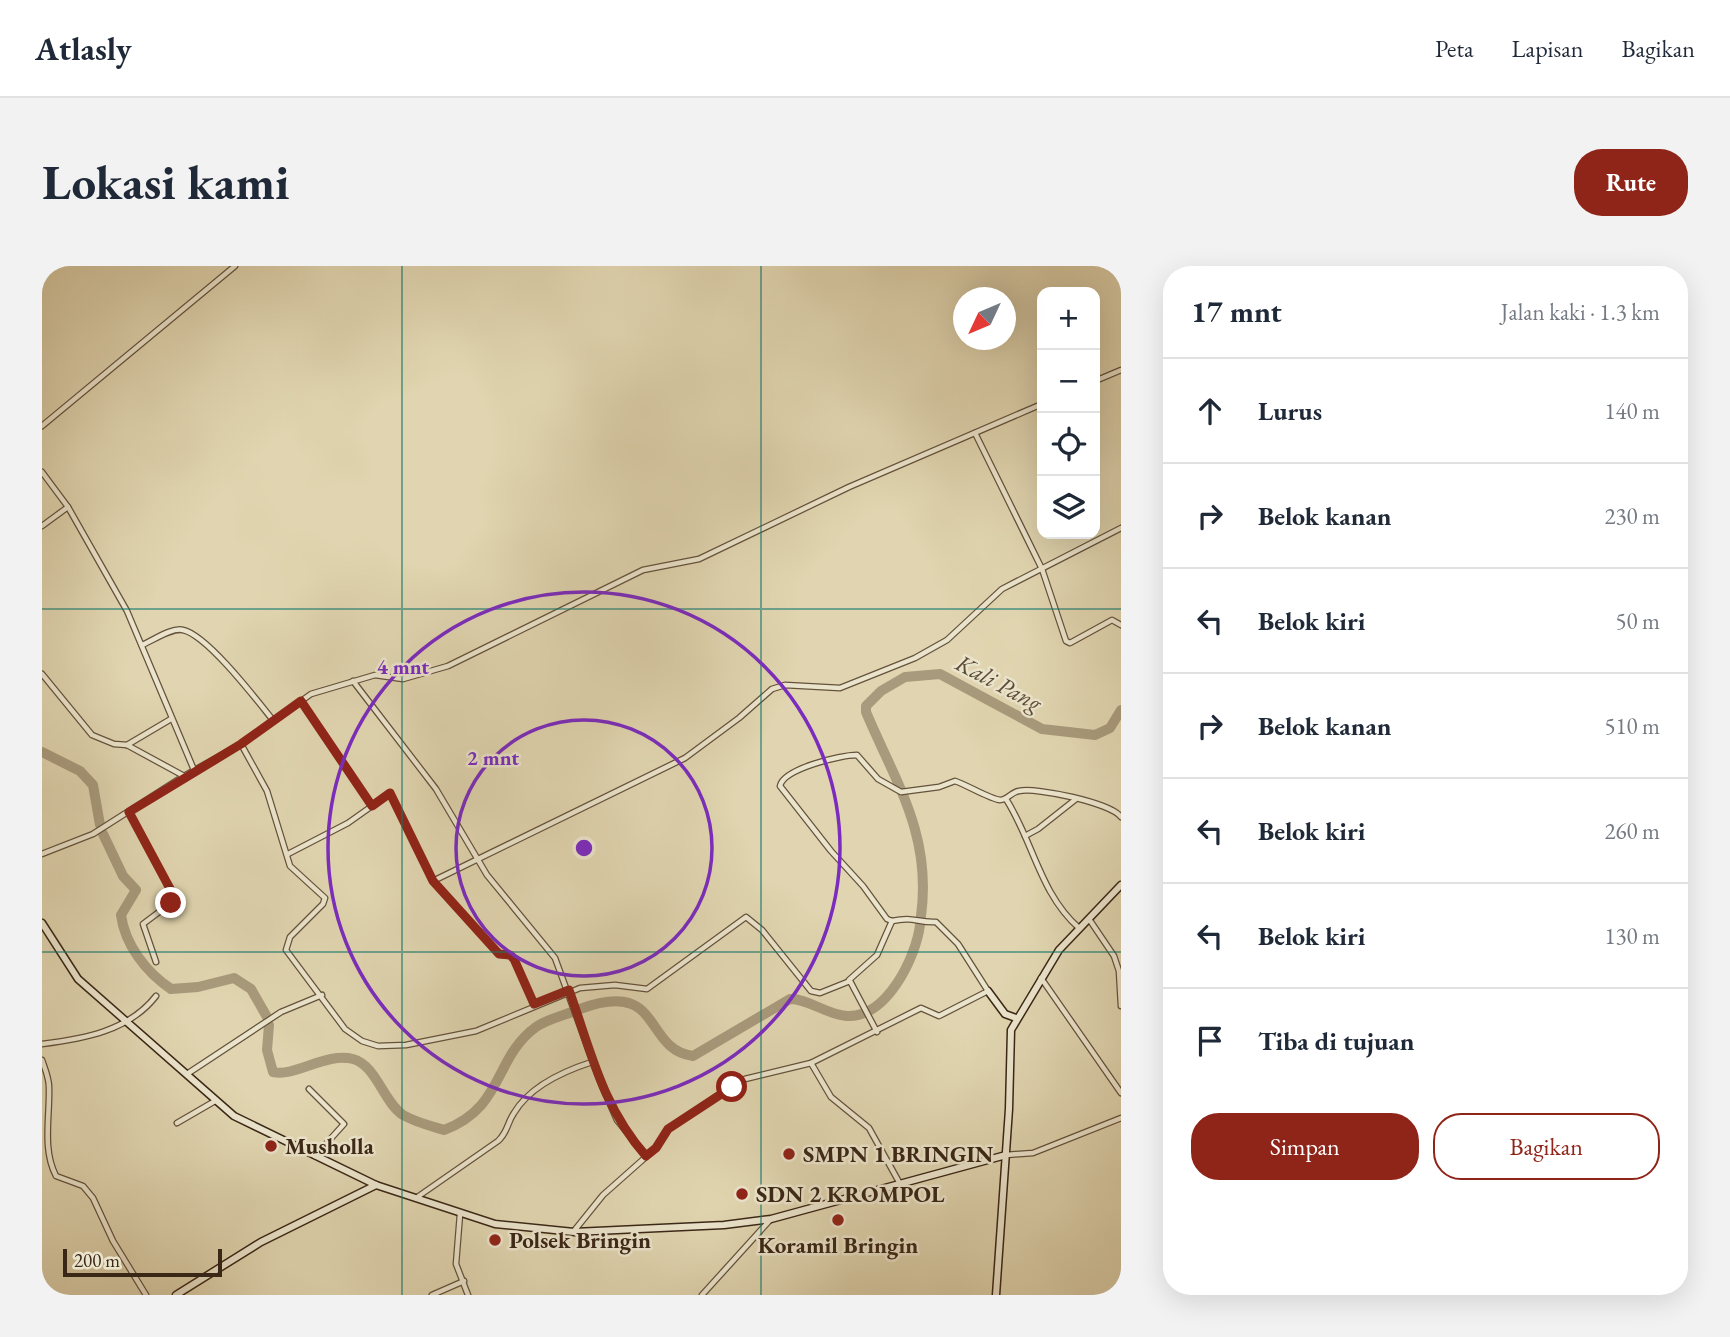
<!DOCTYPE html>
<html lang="id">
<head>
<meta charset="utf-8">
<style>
  body { margin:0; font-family:"EB Garamond",serif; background:#f2f2f3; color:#1f2937 }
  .controls { position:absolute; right:21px; top:21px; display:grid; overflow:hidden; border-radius:14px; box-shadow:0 7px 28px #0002 }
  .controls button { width:63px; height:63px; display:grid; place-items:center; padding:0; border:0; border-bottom:2px solid #e0e1e3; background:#fff; color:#1f2937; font:35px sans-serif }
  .compass { position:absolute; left:911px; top:21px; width:63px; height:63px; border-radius:50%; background:#fff; box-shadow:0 7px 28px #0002; rotate:226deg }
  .scale { position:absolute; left:21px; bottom:18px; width:159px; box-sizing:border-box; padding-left:7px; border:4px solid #3a2716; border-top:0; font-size:19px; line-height:24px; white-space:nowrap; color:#3a2716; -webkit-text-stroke:5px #ebe4cc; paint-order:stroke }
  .stop { position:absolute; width:21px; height:21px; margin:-16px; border:5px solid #8f2418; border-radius:50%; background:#fff }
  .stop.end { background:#8f2418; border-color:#fff; box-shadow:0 2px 7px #0008 }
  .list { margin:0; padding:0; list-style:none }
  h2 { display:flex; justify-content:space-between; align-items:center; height:91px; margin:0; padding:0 28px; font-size:30px }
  h2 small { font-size:23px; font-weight:400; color:#747a83 }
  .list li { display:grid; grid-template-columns:46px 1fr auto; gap:21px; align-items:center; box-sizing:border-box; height:105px; padding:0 28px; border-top:2px solid #e0e1e3 }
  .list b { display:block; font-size:26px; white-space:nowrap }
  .list em { font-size:23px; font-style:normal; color:#747a83 }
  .actions { display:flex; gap:14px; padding:21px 28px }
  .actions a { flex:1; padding:16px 0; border:2px solid #8f2418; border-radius:28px; text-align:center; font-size:24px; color:#8f2418 }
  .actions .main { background:#8f2418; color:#fff }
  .icon { flex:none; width:38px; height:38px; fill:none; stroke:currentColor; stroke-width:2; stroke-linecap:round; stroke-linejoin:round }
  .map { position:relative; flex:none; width:1079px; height:1029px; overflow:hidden; border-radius:28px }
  header { display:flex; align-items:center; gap:42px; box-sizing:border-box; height:98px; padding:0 35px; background:#fff; border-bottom:2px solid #e0e1e3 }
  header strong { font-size:33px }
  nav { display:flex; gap:38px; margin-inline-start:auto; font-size:24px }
  .intro { display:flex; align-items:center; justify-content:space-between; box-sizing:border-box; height:168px; padding:0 42px }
  h1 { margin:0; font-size:49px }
  .button { padding:18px 32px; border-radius:28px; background:#8f2418; color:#fff; font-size:24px; font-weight:700 }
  main { display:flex; gap:42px; padding:0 42px }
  aside { flex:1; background:#fff; border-radius:28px; box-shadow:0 7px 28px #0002 }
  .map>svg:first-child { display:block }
</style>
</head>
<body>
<header>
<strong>Atlasly</strong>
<nav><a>Peta</a><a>Lapisan</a><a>Bagikan</a></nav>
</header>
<div class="intro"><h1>Lokasi kami</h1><a class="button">Rute</a></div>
<main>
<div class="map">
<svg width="1079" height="1029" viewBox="0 0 1079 1029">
  <rect width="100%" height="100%" fill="#e0d5b0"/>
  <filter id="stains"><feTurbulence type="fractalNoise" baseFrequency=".00286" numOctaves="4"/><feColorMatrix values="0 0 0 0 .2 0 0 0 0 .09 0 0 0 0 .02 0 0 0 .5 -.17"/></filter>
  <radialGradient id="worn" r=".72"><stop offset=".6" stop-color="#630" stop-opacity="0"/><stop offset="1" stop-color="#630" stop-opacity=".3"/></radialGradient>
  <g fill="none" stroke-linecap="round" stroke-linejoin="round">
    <g stroke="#a89a7c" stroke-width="10">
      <polyline points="0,486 38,505 51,519 58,559"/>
      <path d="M61,568l20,42 13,14 -15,25c4,30 25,57 50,74l27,-2 36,-9 17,11 16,28"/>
      <path d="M879,650c11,-81 -25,-133 -55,-204v-6l15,-15 24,-14 35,-3 102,55 53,6 15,-7 11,-18"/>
      <path d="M538,743c84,-31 62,40 113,47l97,-57c17,-1 37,16 57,17 40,2 69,-59 73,-91"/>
      <path d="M227,759l-2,25 6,22c23,5 53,-20 80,-13 23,6 31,44 50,56 12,7 28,11 41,15 60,-22 50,-73 92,-103 10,-7 25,-11 36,-15"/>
    </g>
    <g stroke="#64523c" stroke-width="7">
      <g id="street">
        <polyline points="1053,115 1079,104"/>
        <polyline points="0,160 193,0"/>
        <polyline points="933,167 1000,303 1024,375 1028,377 1070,354 1079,359"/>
        <polyline points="0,206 26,241 85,345 152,504"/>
        <polyline points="0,260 26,241"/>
        <path d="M100,379c10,-4 30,-18 41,-15 24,5 73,69 89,89"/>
        <polyline points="0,408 50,469 72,478 85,479 142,510"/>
        <polyline points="311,415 394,523 445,609 513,692 558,815 575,854 604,890"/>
        <polyline points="199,478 225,525 248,600 283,632 281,638 248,671 244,684 303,763 320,775 336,780 364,779 434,765 538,722 573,719 605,723 704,651 720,664 769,725 778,727 808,715 835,766"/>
        <polyline points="85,479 129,453"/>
        <path d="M964,533c27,42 34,95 73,129"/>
        <polyline points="330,540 348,527 391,615 457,688 468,689 472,693 492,738"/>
        <polyline points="87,546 132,630 129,637 101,658 114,696"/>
        <polyline points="983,570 996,563 1034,533"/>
        <polyline points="0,588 51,568 142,510 199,478 269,428 333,409 361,413 406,400 601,304 657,293 807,221 1000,138"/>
        <polyline points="246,588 306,557 330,540 259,435"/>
        <polyline points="391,615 643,492 697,452 730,423 743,419 798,422 873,392 905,374 960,323 1079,262"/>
        <polyline points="1047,653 1072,690 1077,705 1079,740"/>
        <polyline points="999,712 1079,827"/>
        <polyline points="807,714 835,689 850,655"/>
        <path d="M0,778c41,-5 87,-13 114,-48"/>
        <path d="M0,794c3,9 7,18 7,27 1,30 -7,62 7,89l27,10 10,12 20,43 33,54"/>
        <polyline points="769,797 789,831 827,862 857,916"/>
        <polyline points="145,808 239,746 280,729"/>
        <polyline points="267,823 302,858 273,890"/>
        <polyline points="135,857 173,835"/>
        <polyline points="964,889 991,887 1079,852"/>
        <path d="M374,932l82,-57c10,-9 9,-18 16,-28 16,-27 50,-42 78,-51"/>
        <polyline points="418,948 414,998 426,1029"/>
        <path d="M532,965l29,-36 53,-47 12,-19 64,-43 13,-7 66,-16 110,-55 18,8 49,-25 -30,-47 -22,-22c-19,1 -22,-6 -44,-1l-5,-2 -24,-33 -32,-35 -51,-65c3,-17 60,-31 77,-31l21,24 23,13 38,-5 16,-6c12,4 35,18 45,19 8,0 11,-8 19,-9 18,-4 92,12 102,26"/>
        <polyline points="390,1029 422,1015"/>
        <polyline points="660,1029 729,953"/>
      </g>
    </g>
    <g stroke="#3a2716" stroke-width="9">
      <g id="secondary">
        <polyline points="0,657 36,713 192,850 334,919 453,958 532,966 682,959 729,953 964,889"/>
        <polyline points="946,725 963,748 974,752"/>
        <polyline points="134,1029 219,976 334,919"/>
        <polyline points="954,1029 967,843 969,764 1017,684 1079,619"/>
      </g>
    </g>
    <use href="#street" stroke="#ebe4cc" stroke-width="4.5"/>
    <use href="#secondary" stroke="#ebe4cc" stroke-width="6"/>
  </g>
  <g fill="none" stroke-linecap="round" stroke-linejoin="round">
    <path stroke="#8f2418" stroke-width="9" d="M129,637l3,-7 -45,-84 112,-68 60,-43 71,105 18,-13 43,88 66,73 11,1 4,4 20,45 35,-14c22,61 33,116 77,166l10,-8 12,-19 64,-42"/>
  </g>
  <path fill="none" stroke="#0f766e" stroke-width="2" stroke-opacity="0.55" d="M360,0v1029M719,0v1029M0,343h1079M0,686h1079"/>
  <g fill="none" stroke="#7b2cbf" stroke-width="3.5">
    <circle cx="542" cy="582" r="128"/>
    <circle cx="542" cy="582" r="256"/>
  </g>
  <g fill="#8f2418" stroke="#ebe4cc" stroke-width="2.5">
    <circle cx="229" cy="880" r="7"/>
    <circle cx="747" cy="888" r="7"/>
    <circle cx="700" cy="928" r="7"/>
    <circle cx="796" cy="954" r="7"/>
    <circle cx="453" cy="974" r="7"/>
  </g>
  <g text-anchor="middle" stroke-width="5" stroke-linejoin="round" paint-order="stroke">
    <g font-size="23" font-weight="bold" fill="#3a2716" stroke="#ebe4cc" text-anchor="start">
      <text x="243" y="888">Musholla</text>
      <text x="761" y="896">SMPN 1 BRINGIN</text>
      <text x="714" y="936">SDN 2 KROMPOL</text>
      <text x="467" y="982">Polsek Bringin</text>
      <text x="796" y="987" text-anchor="middle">Koramil Bringin</text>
    </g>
    <g font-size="24" font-style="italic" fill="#5b4a35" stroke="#ebe4cc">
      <text transform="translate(957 417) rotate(28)" y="8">Kali Pang</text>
    </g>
  </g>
  <circle cx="542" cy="582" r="10" fill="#7b2cbf" stroke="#ebe4cc" stroke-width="3.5"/>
  <g font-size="21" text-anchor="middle" font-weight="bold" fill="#7b2cbf" stroke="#ebe4cc" stroke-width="5" stroke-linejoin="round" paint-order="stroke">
    <text x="361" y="408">4 mnt</text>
    <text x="451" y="499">2 mnt</text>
  </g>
  <rect width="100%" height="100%" filter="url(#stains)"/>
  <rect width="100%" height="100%" fill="url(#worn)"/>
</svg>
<div class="controls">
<button>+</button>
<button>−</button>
<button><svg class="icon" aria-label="locate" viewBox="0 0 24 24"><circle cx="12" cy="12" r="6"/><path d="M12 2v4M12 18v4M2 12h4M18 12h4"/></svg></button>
<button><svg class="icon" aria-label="layers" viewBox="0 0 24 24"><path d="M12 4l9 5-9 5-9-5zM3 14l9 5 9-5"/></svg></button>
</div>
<svg class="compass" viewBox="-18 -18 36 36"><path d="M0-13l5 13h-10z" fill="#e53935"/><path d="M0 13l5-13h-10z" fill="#747a83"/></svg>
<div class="scale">200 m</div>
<div class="stop" style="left:690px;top:821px"></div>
<div class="stop end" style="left:129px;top:637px"></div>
</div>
<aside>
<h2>17 mnt<small>Jalan kaki · 1.3 km</small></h2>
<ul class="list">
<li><svg class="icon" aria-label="ahead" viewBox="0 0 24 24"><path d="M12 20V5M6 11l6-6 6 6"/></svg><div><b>Lurus</b></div><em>140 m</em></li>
<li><svg class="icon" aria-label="right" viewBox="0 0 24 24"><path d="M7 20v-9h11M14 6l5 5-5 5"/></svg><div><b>Belok kanan</b></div><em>230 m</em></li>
<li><svg class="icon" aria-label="left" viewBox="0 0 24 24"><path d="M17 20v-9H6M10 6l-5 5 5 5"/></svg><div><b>Belok kiri</b></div><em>50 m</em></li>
<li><svg class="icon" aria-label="right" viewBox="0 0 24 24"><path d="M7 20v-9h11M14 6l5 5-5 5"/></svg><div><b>Belok kanan</b></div><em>510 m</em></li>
<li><svg class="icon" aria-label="left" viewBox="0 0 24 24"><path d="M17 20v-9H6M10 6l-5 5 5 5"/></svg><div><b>Belok kiri</b></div><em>260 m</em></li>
<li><svg class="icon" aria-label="left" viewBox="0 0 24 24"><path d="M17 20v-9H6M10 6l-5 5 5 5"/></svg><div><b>Belok kiri</b></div><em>130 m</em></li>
<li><svg class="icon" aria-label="arrive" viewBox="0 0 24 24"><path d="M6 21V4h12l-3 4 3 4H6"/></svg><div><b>Tiba di tujuan</b></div></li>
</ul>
<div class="actions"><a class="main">Simpan</a><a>Bagikan</a></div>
</aside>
</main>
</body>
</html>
